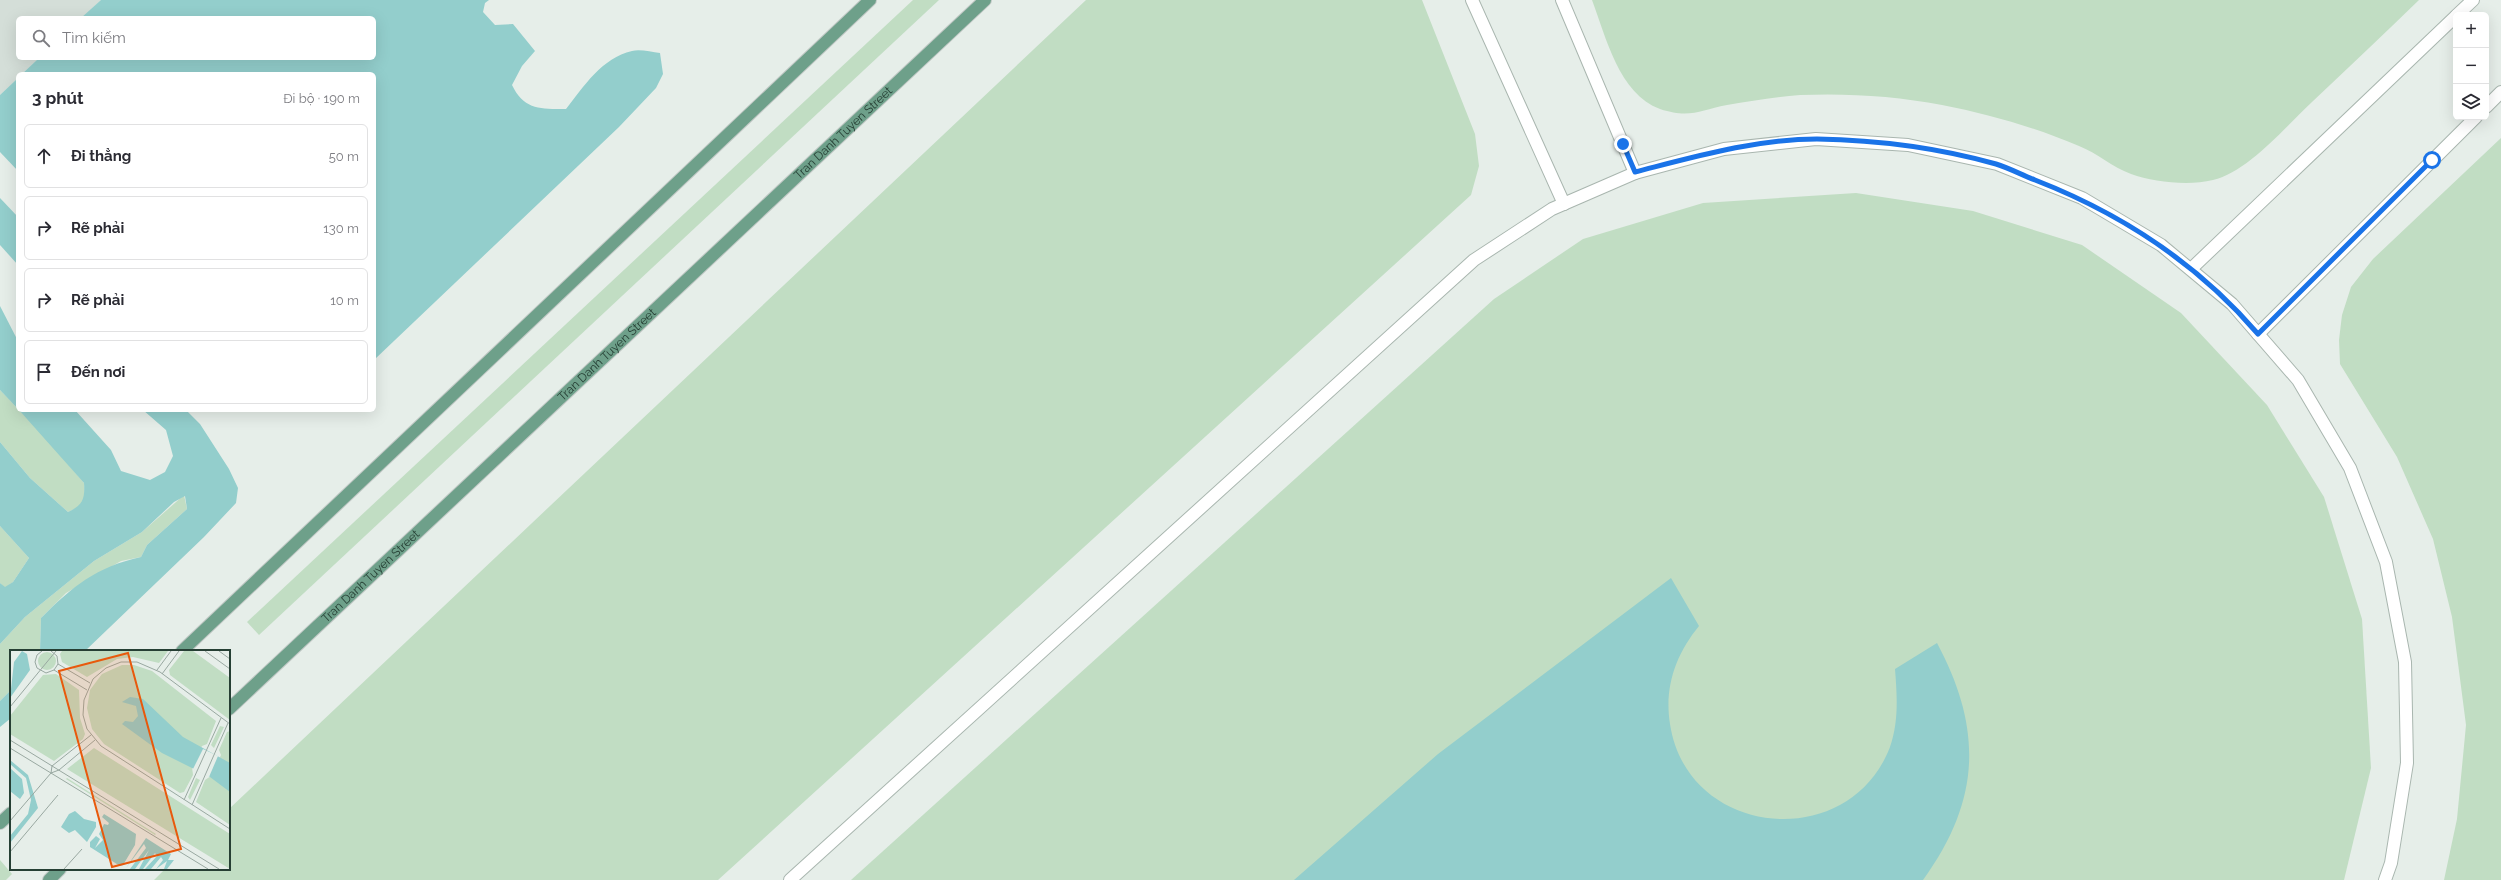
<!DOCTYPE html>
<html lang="vi">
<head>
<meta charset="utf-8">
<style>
  body { margin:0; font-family:Raleway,sans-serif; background:#f7f7f7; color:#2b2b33 }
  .controls { position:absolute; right:12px; top:12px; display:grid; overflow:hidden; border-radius:6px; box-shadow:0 4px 16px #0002 }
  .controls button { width:36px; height:36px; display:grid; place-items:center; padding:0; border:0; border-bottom:1px solid #e1e1e2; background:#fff; color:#2b2b33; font:20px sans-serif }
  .stop { position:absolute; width:12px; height:12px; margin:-9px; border:3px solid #1a73e8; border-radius:50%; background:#fff }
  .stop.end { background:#1a73e8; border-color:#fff; box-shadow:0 1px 4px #0008 }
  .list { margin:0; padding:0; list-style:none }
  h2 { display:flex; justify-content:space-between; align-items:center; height:52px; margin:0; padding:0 16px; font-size:17px }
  h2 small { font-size:13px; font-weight:400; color:#7c7c81 }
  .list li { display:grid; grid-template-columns:26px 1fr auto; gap:12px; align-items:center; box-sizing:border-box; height:64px; margin:0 8px 8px; padding:0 8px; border:1px solid #e1e1e2; border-radius:6px }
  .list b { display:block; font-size:15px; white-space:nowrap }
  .list em { font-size:13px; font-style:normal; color:#7c7c81 }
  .icon { flex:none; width:22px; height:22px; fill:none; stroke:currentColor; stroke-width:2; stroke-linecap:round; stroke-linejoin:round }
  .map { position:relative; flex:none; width:2501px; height:880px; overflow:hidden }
  .search { position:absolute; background:#fff; box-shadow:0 4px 16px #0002; left:16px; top:16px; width:360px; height:44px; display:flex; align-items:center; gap:10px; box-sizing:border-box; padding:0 14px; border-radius:6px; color:#7c7c81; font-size:15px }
  .panel { position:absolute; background:#fff; box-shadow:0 4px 16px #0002; left:16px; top:72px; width:360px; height:340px; border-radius:6px }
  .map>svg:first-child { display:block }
</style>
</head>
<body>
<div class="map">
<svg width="2501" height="880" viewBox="0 0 2501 880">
  <rect width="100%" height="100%" fill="#e6eee9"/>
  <polygon fill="#d4ded8" points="0,0 101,0 82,18 18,18 18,58 39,58 22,74 18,74 18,78 0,95"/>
  <g fill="#c1ddc3">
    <polygon points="913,0 939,0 259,635 247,622"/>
    <polygon points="1086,0 1422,0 1475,134 1479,166 1471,195 718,880 154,880 165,869 229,869 229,809"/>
    <path d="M1592,0h827c-35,34 -71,68 -107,102 -26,24 -64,70 -99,78 -25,6 -59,2 -82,-6 -19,-7 -34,-21 -52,-28 -44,-19 -91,-32 -137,-41 -46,-9 -95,-12 -142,-10 -24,2 -49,6 -73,10 -27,5 -37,14 -67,4 -41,-15 -54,-72 -68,-109z"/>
    <polygon points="2501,138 2501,880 2444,880 2457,819 2466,725 2452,617 2433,539 2397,457 2340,364 2339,340 2342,315 2351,287 2373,259"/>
    <polygon points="1856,193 1973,211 2082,245 2181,313 2267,405 2324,497 2362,619 2371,768 2344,880 851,880 1494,299 1583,239 1703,203"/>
    <polygon points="0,390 43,435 84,483 85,497 81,506 68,512 30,478 0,442"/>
    <polygon points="184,495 187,509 147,545 141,557 121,561 66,593 41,618 40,651 11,651 11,690 0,701 0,644 25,617 94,561 142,532"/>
    <polygon points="0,526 29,558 13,582 5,588 0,583"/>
    <polygon points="0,860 12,874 6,880 0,880"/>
  </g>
  <g fill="#93cecc">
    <path d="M101,0h388l-4,3 -2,9 12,13 18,-1 22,27 -13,15 -10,19c12,25 28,24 54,24 18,-23 36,-51 66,-58 8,-2 19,1 28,2l3,21 -7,14 -37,39 -245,233v-286h-352l17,-16h335v-40h-293z"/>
    <polygon points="18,78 18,171 0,152 0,95"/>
    <polygon points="0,198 18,217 18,265 0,245"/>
    <polygon points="0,306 18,341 18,409 0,390"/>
    <path d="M19,410h56l36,40 10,21 29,9 15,-8 8,-16 -7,-26 -23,-20h43l14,14 29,45 9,19 -2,15 -32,34 -119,114h-45l1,-33c32,-32 55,-51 100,-61l6,-12 40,-36 -2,-13 -11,6 -32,30 -48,29 -69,56 -25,27v-61l5,4 8,-5 16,-24 -29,-32v-84l30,36 38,34c15,-7 17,-13 16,-29z"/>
    <path d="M1671,578l28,48c-23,28 -35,61 -29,98 17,114 179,130 220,23 9,-26 7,-52 5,-78l42,-26c46,86 44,157 -14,237h-629l144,-126z"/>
    <polygon points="11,690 11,718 0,727 0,701"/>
  </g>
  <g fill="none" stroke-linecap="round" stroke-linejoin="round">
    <g stroke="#a9b6af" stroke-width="14">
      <g id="minor">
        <polyline points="1472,0 1564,204"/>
        <polyline points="1562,0 1635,173"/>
        <polyline points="2457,15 2473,0"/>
        <polyline points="2486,107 2501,92"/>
        <polyline points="2191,269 2456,16"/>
        <polyline points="2258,334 2476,117"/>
        <polyline points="790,880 1474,260 1552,209 1635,173 1724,149 1816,139 1908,145 1997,164 2082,198 2161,245 2232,304 2298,380 2350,468 2386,562 2405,662 2407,763 2391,863 2385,880"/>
      </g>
    </g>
    <g stroke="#c2c9c6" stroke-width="14">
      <g id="major">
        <polyline points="182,651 870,0"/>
        <path id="s1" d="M229,709l756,-709"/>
        <polyline points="0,823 11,813"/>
        <polyline points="49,880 60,869"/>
      </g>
    </g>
    <use href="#minor" stroke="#fff" stroke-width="12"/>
    <use href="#major" stroke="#6ea08a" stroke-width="12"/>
  </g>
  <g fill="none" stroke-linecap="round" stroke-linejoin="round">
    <path stroke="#1a73e8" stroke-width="5" d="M1623,144l12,28c59,-15 121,-33 182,-33 59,1 122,9 179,25 13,4 26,11 39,16 85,33 163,84 223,154l174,-174"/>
  </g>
  <g text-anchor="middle" stroke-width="3" stroke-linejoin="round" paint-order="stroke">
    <g font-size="12" fill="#263f34" stroke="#f7faf8">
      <text dy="4" stroke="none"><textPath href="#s1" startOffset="842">Tran Danh Tuyen Street</textPath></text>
      <text dy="4" stroke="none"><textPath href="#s1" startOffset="518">Tran Danh Tuyen Street</textPath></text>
      <text dy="4" stroke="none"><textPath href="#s1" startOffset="194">Tran Danh Tuyen Street</textPath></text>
    </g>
  </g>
  <g transform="translate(10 650)">
    <rect width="220" height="220" fill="#e6eee9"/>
    <path d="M52,1h106l-9,12 -26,-6 -16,2 -30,18 -25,-15 -2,-8zM174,1h9l37,27v42l-60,-45 -1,-5zM28 11a9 9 0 1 1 18 0a9 9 0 1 1-18 0ZM112,15h12l18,6 64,50 -9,23 -5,2 -10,21 1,8 -9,17 -4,1 -76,-49 -12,-15 -5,-21 3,-18 12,-16zM46,24l23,16 1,28 5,16 -2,5 -29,22 -44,-27v-18l33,-41zM210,76l4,1 -10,21 -3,-3zM220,81v94l-34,-23 9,-22 6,-4 10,-21 -2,-5 8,-18zM84,98l136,86v35l-163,-100zM57,128l89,56 -1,1 -89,-56zM186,128l4,2 -10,20 -2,-3z" fill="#c1ddc3"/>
    <path d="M12,1l5,3 3,16 -20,28 4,-36zM120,47l13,2 40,38 47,26v29l-20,-15 -48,-24 -40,-29 3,-3 8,1 5,-6 -2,-10 -14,-4zM0,110l18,15 10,33 -28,35v-7l18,-22 3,-14 -5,-22 -16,-14zM0,118l12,11 2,14 -4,6 -10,-8zM65,161l9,8 12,3v5l-9,15 -12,-12 -6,3 -8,-6 8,-13zM94,164l32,20 -1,11 -12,20 -3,1 -30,-19v-5l6,-6 4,3 -5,9 8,-8 -4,-6 5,-10 4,1 1,-2 -7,-6zM136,188l25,16 -3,6h6l-7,9h-3l3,-8 -11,8 7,-9 -2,-3 -10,12h-6l12,-13 -2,-3 -12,16h-4l10,-19 -14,19h-5l16,-21 -2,-4 -18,24z" fill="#93cecc"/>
    <path d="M193,99l15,7 -9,21 -16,-8z" fill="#e6eee9"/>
    <path fill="none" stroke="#99a8a1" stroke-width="1" d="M32,1l-5,4 -2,7 2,6 9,5 8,-3 4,-6 -1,-8 -6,-5M195,1l25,18M209,1l11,8M48,14l32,19M44,20l33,20M147,20l14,-19M152,24l17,-23M0,57l46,-56M220,74l-70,-52 -23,-10h-16l-15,6 -13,11 -9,21 -1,15 4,14 14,17 129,83M0,90l209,129M0,98l198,121M41,123l8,-3 36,-30M174,150l37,-82M182,155l36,-82M0,171l41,-48 1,-7 39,-31M0,202l48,-57M54,219l18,-20"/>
    <path fill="#e8590c" fill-opacity="0.15" stroke="#e8590c" stroke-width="2" d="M118,3l53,196 -69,18 -53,-196z"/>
    <rect width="220" height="220" fill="none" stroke="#263f34" stroke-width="2"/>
  </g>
</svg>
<div class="controls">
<button>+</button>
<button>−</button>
<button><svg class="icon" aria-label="layers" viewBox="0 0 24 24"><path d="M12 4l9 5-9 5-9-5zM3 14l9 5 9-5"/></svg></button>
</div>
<div class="stop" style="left:2432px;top:160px"></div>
<div class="stop end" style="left:1623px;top:144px"></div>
<div class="search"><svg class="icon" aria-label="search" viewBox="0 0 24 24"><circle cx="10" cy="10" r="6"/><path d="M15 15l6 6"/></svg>Tìm kiếm</div>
<section class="panel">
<h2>3 phút<small>Đi bộ · 190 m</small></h2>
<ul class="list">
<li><svg class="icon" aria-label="ahead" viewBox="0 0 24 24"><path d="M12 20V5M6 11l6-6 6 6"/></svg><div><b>Đi thẳng</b></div><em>50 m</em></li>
<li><svg class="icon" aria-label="right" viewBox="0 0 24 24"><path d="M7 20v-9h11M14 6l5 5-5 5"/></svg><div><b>Rẽ phải</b></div><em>130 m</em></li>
<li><svg class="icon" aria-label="right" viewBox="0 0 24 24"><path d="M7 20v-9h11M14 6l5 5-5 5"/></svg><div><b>Rẽ phải</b></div><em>10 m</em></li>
<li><svg class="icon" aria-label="arrive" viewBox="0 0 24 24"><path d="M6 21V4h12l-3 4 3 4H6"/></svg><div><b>Đến nơi</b></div></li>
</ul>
</section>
</div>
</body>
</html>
